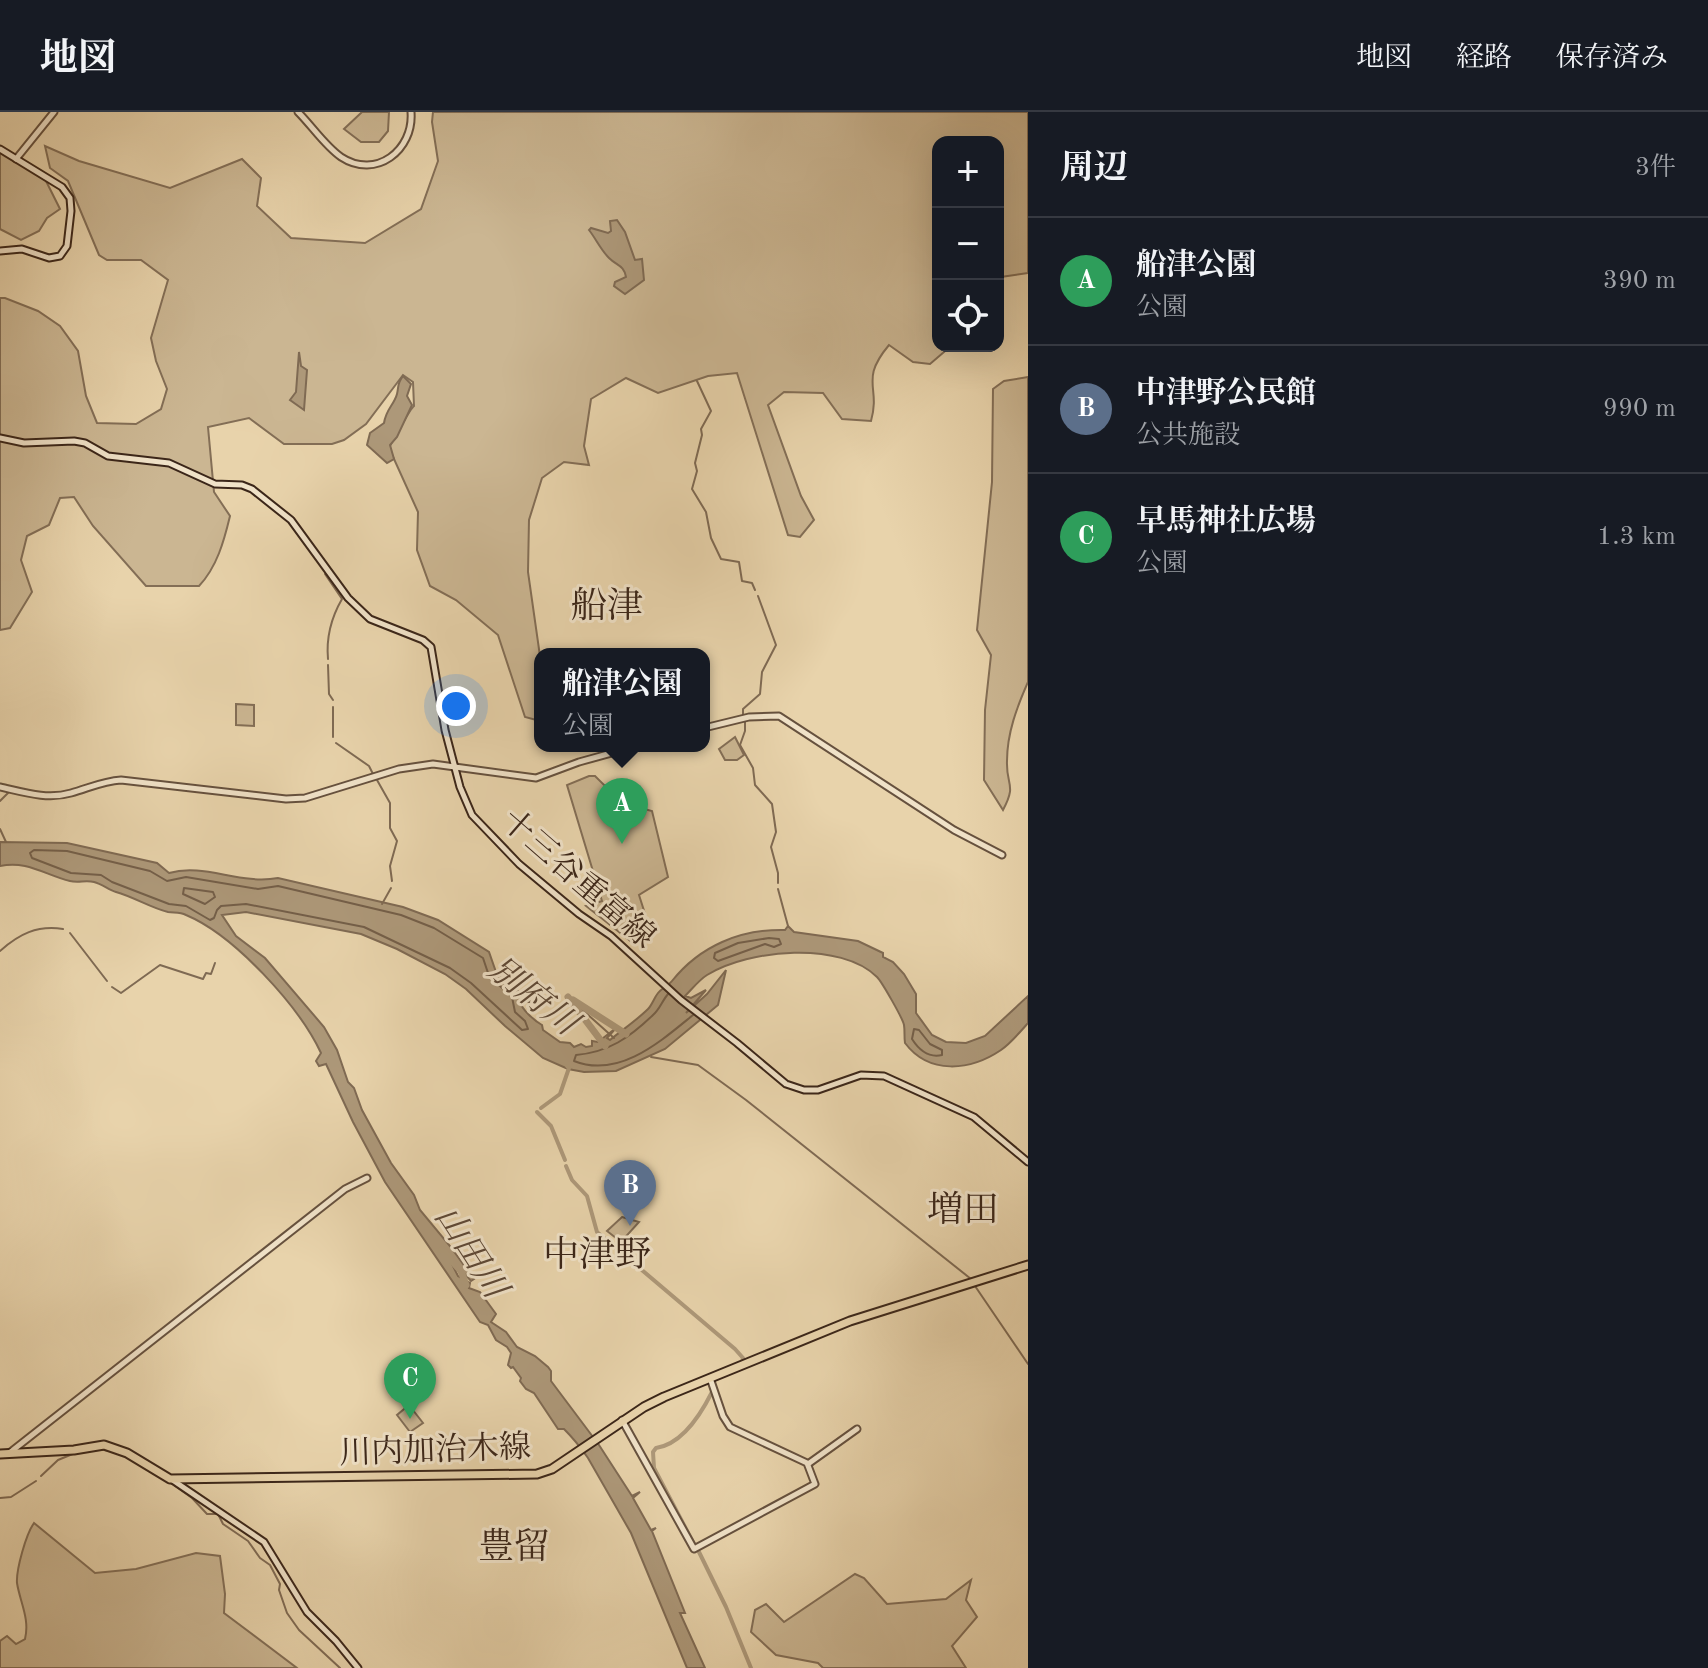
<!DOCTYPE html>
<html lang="ja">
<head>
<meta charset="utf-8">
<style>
  body { margin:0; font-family:"Old Standard TT","Noto Serif JP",serif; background:#20242c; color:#f1f3f6 }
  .controls { position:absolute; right:24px; top:24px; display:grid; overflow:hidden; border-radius:16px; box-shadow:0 8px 32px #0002 }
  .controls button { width:72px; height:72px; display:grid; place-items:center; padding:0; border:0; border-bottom:2px solid #363941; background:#171b24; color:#f1f3f6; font:40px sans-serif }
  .you { position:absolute; left:456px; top:594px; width:28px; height:28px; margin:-20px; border:6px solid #fff; border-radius:50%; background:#1a73e8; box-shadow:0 0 0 12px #1a73e833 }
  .badge { display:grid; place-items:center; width:52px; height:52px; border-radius:50%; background:#7c3aed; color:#fff; font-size:26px; font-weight:700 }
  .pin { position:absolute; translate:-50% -66px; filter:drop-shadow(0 2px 4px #0008) }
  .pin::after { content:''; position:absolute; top:42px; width:28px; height:24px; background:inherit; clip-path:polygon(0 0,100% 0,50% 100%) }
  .popup { position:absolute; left:534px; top:536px; width:176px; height:104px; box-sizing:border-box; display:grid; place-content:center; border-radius:16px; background:#171b24; filter:drop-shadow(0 2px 6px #0005); font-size:26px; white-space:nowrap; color:#9ea1a6 }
  .popup b { font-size:30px; color:#f1f3f6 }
  .popup::after { content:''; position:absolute; left:50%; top:100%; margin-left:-16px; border:16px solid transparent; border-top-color:#171b24 }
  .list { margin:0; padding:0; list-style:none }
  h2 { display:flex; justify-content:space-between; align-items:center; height:104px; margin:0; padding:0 32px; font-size:34px }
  h2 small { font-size:26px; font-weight:400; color:#9ea1a6 }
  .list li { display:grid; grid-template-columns:52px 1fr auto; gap:24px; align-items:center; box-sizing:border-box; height:128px; padding:0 32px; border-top:2px solid #363941 }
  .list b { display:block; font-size:30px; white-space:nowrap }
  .list p { margin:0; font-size:26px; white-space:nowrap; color:#9ea1a6 }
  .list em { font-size:26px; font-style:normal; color:#9ea1a6 }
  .icon { flex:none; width:44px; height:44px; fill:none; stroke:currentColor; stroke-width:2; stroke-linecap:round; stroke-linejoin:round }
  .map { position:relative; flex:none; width:1028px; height:1556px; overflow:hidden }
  header { display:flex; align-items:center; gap:48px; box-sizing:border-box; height:112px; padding:0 40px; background:#171b24; border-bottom:2px solid #363941 }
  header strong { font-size:38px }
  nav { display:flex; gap:44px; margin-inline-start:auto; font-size:28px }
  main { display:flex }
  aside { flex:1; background:#171b24 }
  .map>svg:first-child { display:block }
</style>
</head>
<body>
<header>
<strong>地図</strong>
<nav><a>地図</a><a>経路</a><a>保存済み</a></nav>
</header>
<main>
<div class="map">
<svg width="1028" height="1556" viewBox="0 0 1028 1556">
  <rect width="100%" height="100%" fill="#e8d3ab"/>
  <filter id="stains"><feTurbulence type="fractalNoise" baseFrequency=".0025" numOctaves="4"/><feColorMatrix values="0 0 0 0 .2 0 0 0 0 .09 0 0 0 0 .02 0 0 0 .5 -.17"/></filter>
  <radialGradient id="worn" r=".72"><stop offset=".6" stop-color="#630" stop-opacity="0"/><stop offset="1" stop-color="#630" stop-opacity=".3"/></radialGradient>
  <g fill="#cbb692" stroke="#836e56" stroke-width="2">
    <polygon points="362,0 389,0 388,19 379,30 361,30 344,17"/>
    <path d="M433,0h595v161l-27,4 -3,3v-138h-60v204h13l-21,18 -17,-2 -24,-17c-30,36 -8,41 -18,76l-29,-2 -19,-26 -39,-1 -16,13 33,91 13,24 -14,17 -12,-2 -51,-162 -29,3 -50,17 -32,-15 -35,21 -7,47 5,19 -25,-3 -22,16 -13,42 -1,52 12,84v65l-15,-4 -27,-82 -42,-35 -26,-14 -13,-36 1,-38 -29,-64c3,-6 21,-39 25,-42l-1,-24 -10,-7 -37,49 -22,16 -12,4h-48l-35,-26 -41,9 6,65 16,24c-6,25 -13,51 -31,70h-53l-53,-60 -19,-29 -14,1 -11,27 -22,11 -6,24 11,32 -22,36 -10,2v-332h5l33,13 22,15 18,25 8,45 11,27 39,1 25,-15 6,-20 -11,-28 -5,-23 17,-58 -27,-20h-34l-8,-5 -31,-74 -18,-13 -5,-22 34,15 91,27 72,-29 19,19 -4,28 34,32 74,5 56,-34 17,-48 -6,-39z"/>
    <polygon points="0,40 45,67 60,97 47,106 39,119 21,128 0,117"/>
    <path d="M1028,265v305c-11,25 -21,51 -21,79 -1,25 10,23 -4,49l-19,-30 1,-70 6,-55 -14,-25 15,-148 1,-93 11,-8z"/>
    <polygon points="236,592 254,593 254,614 236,613"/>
    <polygon points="735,625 744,643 737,648 725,648 719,637"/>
    <polygon points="589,664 595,664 604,673 642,688 644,697 652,699 668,765 639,783 646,805 633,831 586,794 602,789 567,673"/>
    <polygon points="622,1105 639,1110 621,1130 607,1119"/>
    <polygon points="409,1293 423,1311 410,1320 397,1303"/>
    <path d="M34,1411l61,50 41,-4 60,-16 24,3 5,38 -1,19 73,55h-297v-27l7,-5 9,8 9,-5c5,-20 -5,-37 -8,-56 -1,-13 9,-49 17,-60z"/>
    <polygon points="855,1462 864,1466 887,1492 946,1487 971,1468 966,1488 977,1505 952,1534 966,1556 823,1556 818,1551 776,1543 751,1520 755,1498 766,1492 784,1510"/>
  </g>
  <g fill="#ad9879" stroke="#7f6a53" stroke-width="2">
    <path d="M617,108l8,12 10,28 7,-1 2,21 -19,14 -11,-8 1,-4 11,-5c-2,-12 -9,-11 -17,-19 -8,-8 -13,-19 -20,-28l2,-2 17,5 3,-2 -1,-10z"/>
    <polygon points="299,240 301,254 307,258 304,298 290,288 296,280"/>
    <path d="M403,264l8,8 -4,12 5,9 -15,32 -7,8 4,14 -7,4 -20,-18 3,-12 14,-10c2,-14 10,-18 13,-29 2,-8 0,-11 6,-18z"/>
    <path d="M0,730l67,1 90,20 12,10c36,-10 70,12 109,5l125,29 35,13 51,32 7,20 35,30h-11c2,8 15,19 22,23l1,5 17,12 10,1 4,4 7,-3 5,3 6,-1v-5l6,1 18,-14 -9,10 3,2c12,-10 27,-20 38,-31 4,-4 6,-11 10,-16 4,-5 10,-7 14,-12 28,-35 68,-52 113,-51l3,-4 6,6 64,9 25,12v4l10,5 11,12 12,20v19l16,22 14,7 20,1 19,-7 43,-40v27c-8,9 -17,20 -27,27 -31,21 -72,25 -96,-7 -1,-6 0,-12 -1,-18 -1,-6 -22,-43 -27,-48 -36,-36 -128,-28 -170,-2 -8,5 -15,14 -22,21l6,2 15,-8 -20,23 21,-19 19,-24 -8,35 -53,44 -49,22 -32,1 -16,-3 -25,-11 -38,-32 -39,-37 -21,-15 -48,-25 -36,-15 -115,-22 -24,3 14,21 29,22 59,69 13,23 11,32 6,6 8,22 29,53 23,32 6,15 30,36 24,33 -3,2 -23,-25 10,20 12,7 -1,5 11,4 16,22 -5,8 15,10 11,15 18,9 13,11 3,4v10l48,64 33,51 8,-4 -7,6 18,32 5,-2 -4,3 33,82h-5l25,55h-18l-56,-135 -43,-75c-7,-10 -15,-20 -24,-29h-6l-24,-36 -8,-4 -6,-8 1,-3 -8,-11 -2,1 -3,-3 3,-12 -4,-6 -11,-7 -8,-15 -8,-3 -95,-140 -32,-60 -27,-58 -7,2 -3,-5 5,-8c-22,-47 -87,-118 -135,-138 -6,-3 -12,-2 -18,-3 -17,-4 -34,-15 -52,-20 -7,-2 -14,-8 -22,-10 -8,-2 -16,1 -24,-1 -25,-6 -43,-21 -70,-15z"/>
  </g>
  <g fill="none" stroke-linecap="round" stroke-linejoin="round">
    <g stroke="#745f49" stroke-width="2">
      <polygon points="34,738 67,739 150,759 167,769 186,765 258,777 278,774 401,803 434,816 483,846 489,864 512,885 515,900 525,909 528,917 522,918 471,871 450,856 364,815 246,792 221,794 217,798 214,806 210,808 186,794 169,792 112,770 101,763 71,761 32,746 30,741"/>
      <polygon points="184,776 213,780 215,785 205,792 183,782"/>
      <polygon points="769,826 779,827 781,832 774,835 765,832 718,849 714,846 715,841 738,831"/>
      <path d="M668,882c-6,7 -8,15 -15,21 -24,23 -44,37 -77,40l-2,6c45,18 87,-20 119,-46"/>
      <path d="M914,917l5,1 11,14 12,6v5c-13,3 -23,-5 -30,-16z"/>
    </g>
    <g stroke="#7f6a53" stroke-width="2">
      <polyline points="697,269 711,299 701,317 702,323 695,351 697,359 692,377 706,400 711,426 721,447 739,450 742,469 752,471 755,478"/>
      <path d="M325,462l17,25c-11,19 -16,38 -14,60"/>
      <polyline points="328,553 329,582 333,588"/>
      <polyline points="743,603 743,597 760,582 762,560 776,533 758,484"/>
      <polyline points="745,610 745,619 740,633 753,656 755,673 772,692 776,720 771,735 778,761 778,771"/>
      <polyline points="333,625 333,595"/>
      <polyline points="336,631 369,654 373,662"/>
      <polyline points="377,668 390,691 390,716 397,729 390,754 392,769"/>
      <polyline points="0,689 8,681"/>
      <polyline points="0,717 6,730"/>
      <polyline points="778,777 788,814"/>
      <polyline points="382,792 391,776"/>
      <polyline points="70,821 107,869"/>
      <path d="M0,839c19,-17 37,-26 63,-22"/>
      <polyline points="112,875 121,881 160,853 203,867 206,861 211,862 215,851"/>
      <polyline points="568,885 614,926"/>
      <polyline points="651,945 698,953 746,988 971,1167"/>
      <polyline points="975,1174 1028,1252"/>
      <polyline points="97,1337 111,1339"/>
      <polyline points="121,1342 140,1353"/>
      <polyline points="41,1364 58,1348 75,1341"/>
      <polyline points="171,1371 192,1386 207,1402 218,1402 223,1412 248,1429 260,1446 270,1453 280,1472 279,1478 287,1501 299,1518 340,1556"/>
      <polyline points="0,1386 11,1385 36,1369"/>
    </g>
    <g stroke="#ad9879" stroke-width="4">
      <polyline points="541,996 560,982 569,956 567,954"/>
      <polyline points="537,1000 551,1014 565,1048"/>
      <polyline points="566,1054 572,1068 587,1084 597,1120 735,1237 743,1246 742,1250"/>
      <path d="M694,1432l-40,-76 -1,-16 3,-4c27,-4 45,-34 56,-56"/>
      <polyline points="699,1440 726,1495 751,1556"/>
    </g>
    <g stroke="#ad9879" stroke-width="7">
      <polyline points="568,885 605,934"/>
      <polyline points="573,888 626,922"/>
      <polyline points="442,1138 461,1159 466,1173"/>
    </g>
    <g stroke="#66513e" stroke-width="9">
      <g id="tertiary">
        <path d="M298,0c14,14 27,34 43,45 35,23 73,-7 70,-45"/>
        <polyline points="16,47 54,0"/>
        <polyline points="704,616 749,605 779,604 954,718 1002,743"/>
        <path d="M0,675c23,5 47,13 71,6 18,-5 32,-12 50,-13l165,19 19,-1 94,-29 34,-5 103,14 43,-16 58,-16"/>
        <polyline points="622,1308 694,1437 815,1372 807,1351 730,1315 723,1304 710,1266"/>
        <polyline points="8,1342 345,1077 367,1066"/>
        <polyline points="808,1352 857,1317"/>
      </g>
    </g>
    <g stroke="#3b2619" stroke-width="9">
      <g id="secondary">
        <polyline points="0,37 62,75 70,86 71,99 67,134 60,144 49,146 22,137 0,139"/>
        <polyline points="0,326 24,331 74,329 85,331 108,344 169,351 215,372 242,373 252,377 291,408 348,486 370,507 423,528 431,535 445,618 460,675 472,703 519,752 579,802 611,824 681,888 737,931 786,972 804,978 818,978 861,963 884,964 974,1005 1028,1050"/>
        <polyline points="171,1367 264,1430 307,1500 336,1529 358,1556"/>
      </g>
    </g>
    <g stroke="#3b2619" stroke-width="11">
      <polyline id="primary" points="0,1342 74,1338 104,1333 127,1341 170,1367 537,1362 552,1357 644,1295 664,1285 850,1209 1028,1153"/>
    </g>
    <use href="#tertiary" stroke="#f0e2c8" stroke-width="5"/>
    <use href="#secondary" stroke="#f0e2c8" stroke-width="5"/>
    <use href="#primary" stroke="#e8d3ab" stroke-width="7"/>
  </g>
  <g text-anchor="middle" stroke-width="6" stroke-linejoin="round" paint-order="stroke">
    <g font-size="32" fill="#3b2619" stroke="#f0e2c8">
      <text transform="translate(579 766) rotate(41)" y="11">十三谷重富線</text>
      <text transform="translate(435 1337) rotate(-2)" y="11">川内加治木線</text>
    </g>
    <g font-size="34" font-style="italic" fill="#5d4836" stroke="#f0e2c8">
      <text transform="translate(534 883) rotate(38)" y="12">別府川</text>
      <text transform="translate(472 1139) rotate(57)" y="12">山田川</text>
    </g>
    <g font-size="36" fill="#3b2619" stroke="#f0e2c8">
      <text x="607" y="505">船津</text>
      <text x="963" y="1109">増田</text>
      <text x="597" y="1154">中津野</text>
      <text x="514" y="1446">豊留</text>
    </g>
  </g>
  <rect width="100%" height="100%" filter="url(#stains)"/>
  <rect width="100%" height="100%" fill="url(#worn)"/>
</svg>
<div class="controls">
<button>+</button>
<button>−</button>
<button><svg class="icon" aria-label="locate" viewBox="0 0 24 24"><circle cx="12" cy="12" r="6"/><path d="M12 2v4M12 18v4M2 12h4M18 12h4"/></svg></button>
</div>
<div class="you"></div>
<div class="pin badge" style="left:622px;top:732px;background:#2e9e5b">A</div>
<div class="popup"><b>船津公園</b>公園</div>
<div class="pin badge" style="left:630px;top:1114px;background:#5c6f8a">B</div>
<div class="pin badge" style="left:410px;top:1307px;background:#2e9e5b">C</div>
</div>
<aside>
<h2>周辺<small>3件</small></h2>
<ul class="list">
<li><span class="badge" style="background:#2e9e5b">A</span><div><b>船津公園</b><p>公園</p></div><em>390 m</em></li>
<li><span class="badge" style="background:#5c6f8a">B</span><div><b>中津野公民館</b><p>公共施設</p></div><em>990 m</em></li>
<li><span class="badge" style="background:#2e9e5b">C</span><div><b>早馬神社広場</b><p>公園</p></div><em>1.3 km</em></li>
</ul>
</aside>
</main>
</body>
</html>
